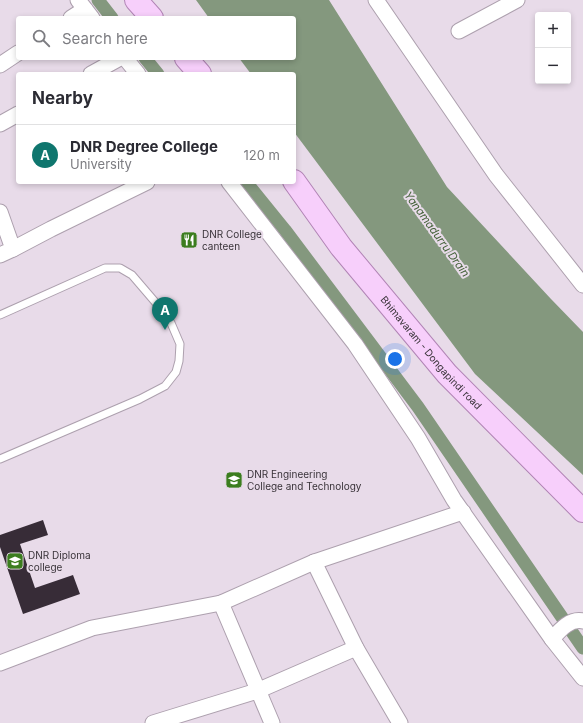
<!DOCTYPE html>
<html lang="en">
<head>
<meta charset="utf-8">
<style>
  body { margin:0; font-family:Inter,sans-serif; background:#f7f7f7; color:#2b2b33 }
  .controls { position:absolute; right:12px; top:12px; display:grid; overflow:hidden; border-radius:4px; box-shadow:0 2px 6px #0003 }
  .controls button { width:36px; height:36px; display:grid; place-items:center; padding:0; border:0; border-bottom:1px solid #e1e1e2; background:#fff; color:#2b2b33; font:20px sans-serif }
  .you { position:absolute; left:395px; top:359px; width:14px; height:14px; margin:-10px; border:3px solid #fff; border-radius:50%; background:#1a73e8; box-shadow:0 0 0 6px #1a73e833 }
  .badge { display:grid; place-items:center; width:26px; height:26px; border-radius:50%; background:#0f766e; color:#fff; font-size:13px; font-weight:700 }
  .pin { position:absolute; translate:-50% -33px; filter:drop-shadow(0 1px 2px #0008) }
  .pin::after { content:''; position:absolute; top:21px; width:14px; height:12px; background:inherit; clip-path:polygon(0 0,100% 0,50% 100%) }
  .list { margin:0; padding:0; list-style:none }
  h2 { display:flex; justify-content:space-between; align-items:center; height:52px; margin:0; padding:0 16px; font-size:17px }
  h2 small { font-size:13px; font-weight:400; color:#7c7c81 }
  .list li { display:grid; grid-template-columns:26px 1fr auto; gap:12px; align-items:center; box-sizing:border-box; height:60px; padding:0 16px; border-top:1px solid #e1e1e2 }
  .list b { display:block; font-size:15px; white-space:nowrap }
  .list p { margin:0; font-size:13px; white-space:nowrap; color:#7c7c81 }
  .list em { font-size:13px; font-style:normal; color:#7c7c81 }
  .icon { flex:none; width:22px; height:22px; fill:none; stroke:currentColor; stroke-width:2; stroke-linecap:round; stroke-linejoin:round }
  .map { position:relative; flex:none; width:583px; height:723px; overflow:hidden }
  .search { position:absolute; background:#fff; box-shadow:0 2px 6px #0003; left:16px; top:16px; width:280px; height:44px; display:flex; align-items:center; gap:10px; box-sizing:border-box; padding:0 14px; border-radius:4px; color:#7c7c81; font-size:15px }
  .panel { position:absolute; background:#fff; box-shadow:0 2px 6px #0003; left:16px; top:72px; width:280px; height:112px; border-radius:4px }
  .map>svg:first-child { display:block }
</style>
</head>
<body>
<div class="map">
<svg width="583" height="723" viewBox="0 0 583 723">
  <rect width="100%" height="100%" fill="#e8dbe9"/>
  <polygon fill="#84987e" points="196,0 329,0 447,187 551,299 583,332 583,475 475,374 294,132 294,74 251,74 239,58 294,58 294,18 209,18"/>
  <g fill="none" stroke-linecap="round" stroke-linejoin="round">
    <g stroke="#84987e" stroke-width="13">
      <polyline points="98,0 112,18"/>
      <polyline points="145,58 158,74"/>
      <polyline points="246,182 285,230 418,407 583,648"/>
    </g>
  </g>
  <polygon fill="#372c37" points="43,520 48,535 20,544 35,588 73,575 80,594 23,614 0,547 0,535"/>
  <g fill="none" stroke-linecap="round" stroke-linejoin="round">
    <g stroke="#ada0ae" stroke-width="9">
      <polyline id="service" points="0,315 105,268 120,268 132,275 162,310 171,323 180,344 179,361 176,372 165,386 140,399 0,459"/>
    </g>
    <g stroke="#ada0ae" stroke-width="17">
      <g id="minor">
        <polyline points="78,0 92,18"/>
        <polyline points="376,0 496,175 583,285"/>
        <polyline points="71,18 85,9"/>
        <polyline points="459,31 517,0"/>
        <polyline points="125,58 138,74"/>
        <polyline points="0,65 18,53"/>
        <polyline points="91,74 120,58"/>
        <polyline points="0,124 18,114"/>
        <polyline points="229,182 355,344 418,438 454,500 552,639 583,678"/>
        <polyline points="0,212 13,249 0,255"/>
        <polyline points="13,249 51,229 147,182"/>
        <polyline points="314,562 356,648 400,723"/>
        <polyline points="221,603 272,723"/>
        <path d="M552,639c8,-9 18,-21 31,-18"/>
        <polyline points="0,663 92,628 221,603 314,562 463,512"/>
        <polyline points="153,723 257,691 356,648"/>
      </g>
    </g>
    <g stroke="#b184b5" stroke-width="24">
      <g id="primary">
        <polyline points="136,0 152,18"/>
        <polyline points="186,58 200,74"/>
        <path id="s1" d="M294,181l47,66 106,127 136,137"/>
      </g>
    </g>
    <use href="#service" stroke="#fff" stroke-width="7"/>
    <use href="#minor" stroke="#fff" stroke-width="15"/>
    <use href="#primary" stroke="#f7cffb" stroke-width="22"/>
  </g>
  <defs>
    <g id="restaurant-square" transform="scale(0.9)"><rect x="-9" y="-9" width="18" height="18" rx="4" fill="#3b7d1e" stroke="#e8dbe9"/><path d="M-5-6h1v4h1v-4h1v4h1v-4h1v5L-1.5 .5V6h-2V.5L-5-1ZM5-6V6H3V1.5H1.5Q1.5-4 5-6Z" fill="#fff"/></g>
    <g id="university-square" transform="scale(0.9)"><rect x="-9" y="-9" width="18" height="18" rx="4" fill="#3b7d1e" stroke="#e8dbe9"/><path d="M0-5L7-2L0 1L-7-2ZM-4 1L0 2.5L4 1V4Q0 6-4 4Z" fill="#fff"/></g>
  </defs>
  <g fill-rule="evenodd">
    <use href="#restaurant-square" x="189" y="240"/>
    <use href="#university-square" x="234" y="480"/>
    <use href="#university-square" x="15" y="561"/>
  </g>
  <g text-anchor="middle" stroke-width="4" stroke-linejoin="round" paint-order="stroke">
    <g font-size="10" fill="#393339" stroke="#e8dbe9" text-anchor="start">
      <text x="202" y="238">DNR College<tspan x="202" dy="12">canteen</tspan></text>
      <text x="247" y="478">DNR Engineering<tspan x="247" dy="12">College and Technology</tspan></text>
      <text x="28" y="559">DNR Diploma<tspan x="28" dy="12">college</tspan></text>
    </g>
    <g font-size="10" fill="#393339" stroke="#e8dbe9">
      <text dy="4" stroke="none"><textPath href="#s1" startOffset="220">Bhimavaram - Dongapindi road</textPath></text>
    </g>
    <g font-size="11" font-style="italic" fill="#436138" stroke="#e8dbe9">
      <text transform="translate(437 234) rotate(54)" y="4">Yanamadurru Drain</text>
    </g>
  </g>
</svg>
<div class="controls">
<button>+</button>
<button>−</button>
</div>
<div class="you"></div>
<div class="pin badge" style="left:165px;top:330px">A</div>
<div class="search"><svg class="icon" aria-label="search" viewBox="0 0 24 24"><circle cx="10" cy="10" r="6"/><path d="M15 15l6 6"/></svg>Search here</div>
<section class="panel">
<h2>Nearby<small></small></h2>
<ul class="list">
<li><span class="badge">A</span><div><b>DNR Degree College</b><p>University</p></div><em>120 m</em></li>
</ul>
</section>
</div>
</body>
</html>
